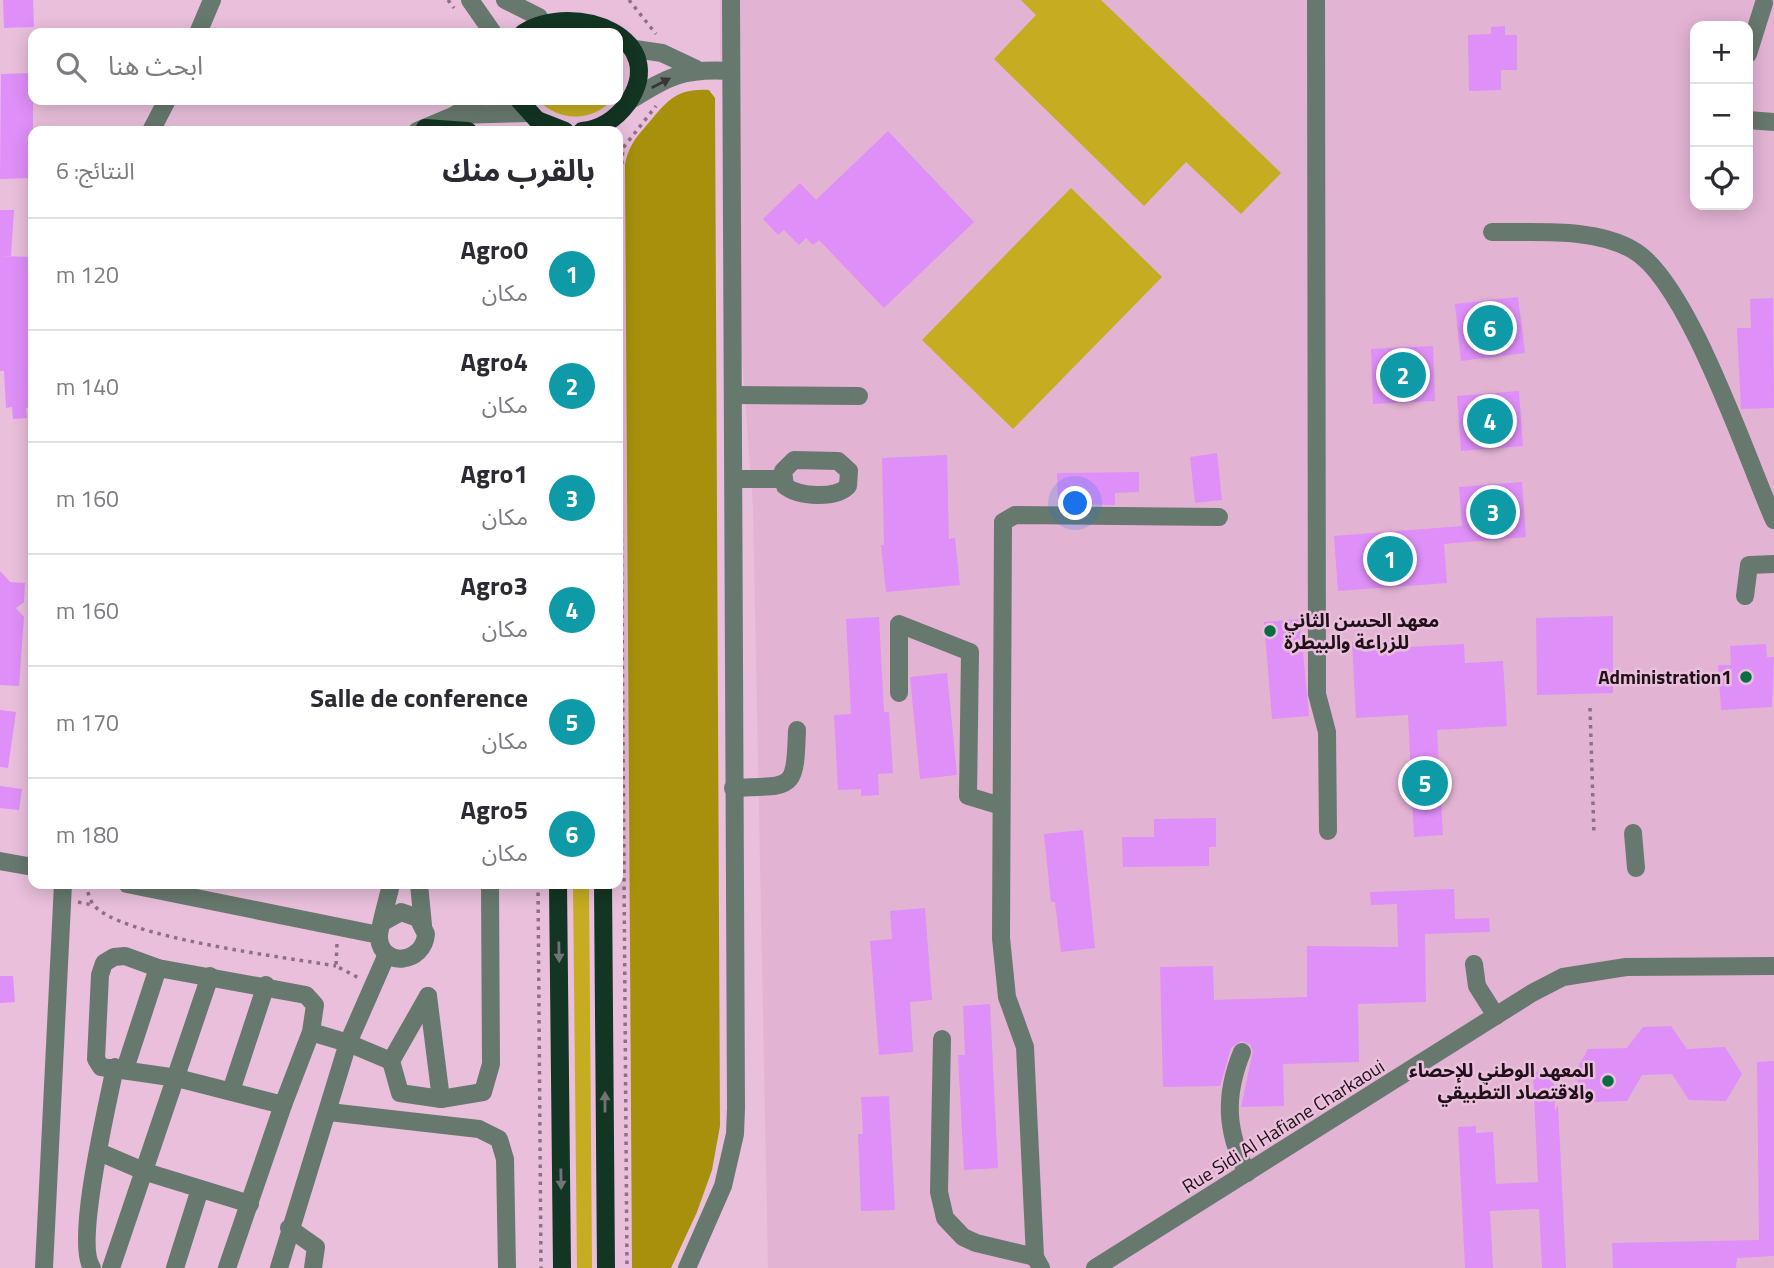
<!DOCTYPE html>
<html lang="ar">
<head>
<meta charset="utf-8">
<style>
  body { margin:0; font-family:"Titillium Web","Noto Sans Arabic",sans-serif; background:#f2f2f3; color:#2b2b33; direction:rtl }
  .controls { position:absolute; right:21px; top:21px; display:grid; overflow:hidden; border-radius:14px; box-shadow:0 4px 18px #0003 }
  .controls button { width:63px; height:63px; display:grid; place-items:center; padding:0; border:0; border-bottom:2px solid #e1e1e2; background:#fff; color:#2b2b33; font:35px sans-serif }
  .you { position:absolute; left:1076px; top:504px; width:24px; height:24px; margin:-18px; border:5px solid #fff; border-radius:50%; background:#1a73e8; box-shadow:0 0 0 10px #1a73e833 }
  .badge { display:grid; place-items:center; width:46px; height:46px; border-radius:50%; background:#086d43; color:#fff; font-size:23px; font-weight:700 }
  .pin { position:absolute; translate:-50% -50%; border:4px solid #fff; box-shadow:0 2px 7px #0006 }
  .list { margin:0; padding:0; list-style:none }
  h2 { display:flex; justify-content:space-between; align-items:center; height:91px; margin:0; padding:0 28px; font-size:30px }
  h2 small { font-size:23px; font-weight:400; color:#7c7c81 }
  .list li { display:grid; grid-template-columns:46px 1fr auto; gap:21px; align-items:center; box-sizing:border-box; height:112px; padding:0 28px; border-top:2px solid #e1e1e2 }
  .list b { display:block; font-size:26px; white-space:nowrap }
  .list p { margin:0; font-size:23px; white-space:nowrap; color:#7c7c81 }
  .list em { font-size:23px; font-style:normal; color:#7c7c81 }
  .icon { flex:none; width:38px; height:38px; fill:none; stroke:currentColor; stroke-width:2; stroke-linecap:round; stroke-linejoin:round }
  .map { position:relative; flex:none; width:1774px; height:1268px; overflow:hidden; direction:ltr }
  .search { position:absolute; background:#fff; box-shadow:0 4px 18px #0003; left:28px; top:28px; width:595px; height:77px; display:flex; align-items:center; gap:18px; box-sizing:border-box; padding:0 24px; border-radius:14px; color:#7c7c81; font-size:26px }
  .panel { position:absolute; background:#fff; box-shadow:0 4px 18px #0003; left:28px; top:126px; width:595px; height:763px; border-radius:14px; direction:rtl }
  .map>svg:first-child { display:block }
</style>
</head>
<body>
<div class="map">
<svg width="1774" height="1268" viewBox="0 0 1774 1268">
  <rect width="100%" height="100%" fill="#e9bfdb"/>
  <path fill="#e3b3d4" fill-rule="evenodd" d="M720,0h1054v1268h-1006l-15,-761 -33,-453zM1695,26h53v179h-53z"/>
  <g fill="#c5ac20">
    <polygon points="1021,0 1101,0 1281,173 1241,214 1186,162 1144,206 994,59 1036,15"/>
    <path d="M538,100h74c-20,22 -53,22 -74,0z"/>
    <polygon points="1071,188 1162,277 1013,429 922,340"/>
    <polygon points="573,884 589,884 592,1268 577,1268"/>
  </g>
  <path fill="#a7910c" d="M709,90l6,8 5,1028 -8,44 -15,42 -26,56h-39l-7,-1104c3,-16 10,-26 21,-38 20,-23 28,-38 63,-36z"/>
  <g fill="#df8ff8">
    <polygon points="3,0 33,0 34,27 4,28"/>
    <polygon points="1505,26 1505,35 1517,35 1517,70 1501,70 1501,90 1469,91 1468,35 1491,34 1491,27"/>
    <polygon points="33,73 33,178 0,179 1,74"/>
    <polygon points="888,131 974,222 884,308 819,240 813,245 806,238 799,245 784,230 778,235 763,219 800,183 816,200"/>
    <polygon points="0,210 14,210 11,256 0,256"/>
    <polygon points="0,256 33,257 33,408 26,408 27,418 13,419 12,407 6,408 4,371 0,371"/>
    <polygon points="1518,297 1525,353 1461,361 1455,304"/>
    <polygon points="1773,298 1774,408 1741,409 1737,328 1751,328 1750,299"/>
    <polygon points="1433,346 1435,401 1373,404 1371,349"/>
    <polygon points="1519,391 1523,446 1461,451 1457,396"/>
    <polygon points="1217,453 1222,500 1195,503 1190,457"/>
    <polygon points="947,455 949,539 955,538 960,585 886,592 881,545 884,545 882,458"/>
    <polygon points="1139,472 1139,492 1115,493 1115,505 1058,504 1057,473"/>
    <polygon points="1522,482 1526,537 1444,544 1447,583 1338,591 1334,536 1462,526 1459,487"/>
    <polygon points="0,571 10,582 25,583 24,602 16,608 24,617 19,686 0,685"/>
    <polygon points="1613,616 1613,693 1537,695 1536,618"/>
    <polygon points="879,617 884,712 889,712 893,773 878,774 879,795 861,796 861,789 838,790 834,715 851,714 846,619"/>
    <polygon points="1300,619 1309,716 1272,719 1264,622"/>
    <polygon points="1407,639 1407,647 1464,644 1465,663 1503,661 1507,726 1437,730 1443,835 1414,837 1408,715 1356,718 1352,642"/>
    <polygon points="1766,644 1767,657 1774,657 1772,707 1721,710 1718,665 1731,665 1730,646"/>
    <polygon points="947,673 957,775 920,779 910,677"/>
    <polygon points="0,710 16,712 8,768 0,767"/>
    <polygon points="0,786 22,789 19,810 0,808"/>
    <polygon points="1216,818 1216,847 1209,847 1209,866 1123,867 1122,837 1154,837 1154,819"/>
    <polygon points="1083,830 1095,948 1061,952 1055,902 1051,902 1044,834"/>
    <polygon points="1454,889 1455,919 1489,918 1490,932 1425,934 1426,1002 1358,1004 1359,1062 1283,1064 1284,1106 1241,1107 1253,1051 1250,1044 1241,1041 1231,1048 1220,1086 1163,1087 1160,967 1213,966 1214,1000 1307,997 1307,946 1398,947 1397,904 1371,905 1370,892"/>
    <polygon points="925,908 932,1000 910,1002 913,1052 879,1055 870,941 892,939 890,911"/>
    <polygon points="0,976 13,976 15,1002 0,1003"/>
    <polygon points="990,1004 998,1168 964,1170 958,1055 965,1055 963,1006"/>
    <polygon points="1671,1026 1687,1049 1725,1047 1742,1074 1726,1101 1689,1100 1672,1074 1642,1075 1627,1101 1590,1102 1574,1075 1588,1049 1627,1048 1643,1027"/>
    <polygon points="1774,1061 1774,1256 1737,1258 1736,1268 1613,1268 1612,1243 1759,1240 1757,1062"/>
    <polygon points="1553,1071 1555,1111 1558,1105 1566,1268 1542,1268 1539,1209 1490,1211 1493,1268 1465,1268 1458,1127 1476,1126 1476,1133 1493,1132 1496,1184 1538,1182 1533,1072"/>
    <polygon points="889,1096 895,1210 861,1211 858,1134 863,1134 861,1097"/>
  </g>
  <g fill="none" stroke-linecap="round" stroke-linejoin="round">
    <g stroke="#8e7084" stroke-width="3.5" stroke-dasharray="3.5 5" stroke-linecap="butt">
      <polyline points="448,0 454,8"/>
      <polyline points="629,0 656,34"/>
      <polyline points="618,215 623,148 656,106"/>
      <polyline points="619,215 627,1268"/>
      <polyline points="1590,708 1594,835"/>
      <path d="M85,884c3,6 4,15 8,20 23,33 198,54 243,62"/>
      <polyline points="538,884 541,1268"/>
      <polyline points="78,902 93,905"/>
      <polyline points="337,944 336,966 359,978"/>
    </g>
    <g stroke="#67796e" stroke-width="18">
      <polyline points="470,0 493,33"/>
      <polyline points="505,0 539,17"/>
      <polyline points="1316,0 1317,694 1327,732 1328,831"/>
      <polyline points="198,33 212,0"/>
      <polyline points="635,49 662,53 696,69"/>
      <polyline points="1748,54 1764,3"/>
      <path d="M629,101c41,-25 54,-33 102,-30"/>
      <polyline points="455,115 529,113"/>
      <polyline points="1748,120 1774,122"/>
      <polyline points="151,131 167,100"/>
      <polyline points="417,131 455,115 479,100"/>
      <path d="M1492,232c45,1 101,-5 141,18 55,31 113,207 141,270"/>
      <polyline points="733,395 859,396"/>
      <path d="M794,460l44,1 11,10 -1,15c-12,13 -49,11 -63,0l-2,-15z"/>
      <polyline points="734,479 783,479"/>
      <polyline points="1745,596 1749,565 1774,564"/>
      <polyline points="899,693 899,624 970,652 968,796 1001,806"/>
      <path d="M733,788c60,-3 62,5 64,-58"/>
      <polyline points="1633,833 1636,868"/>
      <polyline points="0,861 33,867"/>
      <polyline points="127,884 379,935"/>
      <polyline points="419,884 423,925"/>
      <path d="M385,921l16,-9 17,6 8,16c-2,29 -44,35 -47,4 -1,-7 10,-43 12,-54"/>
      <polyline points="1474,964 1477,986 1496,1016"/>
      <polyline points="428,996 391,1061 400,1093 441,1099 483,1092 491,1064 490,884"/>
      <polyline points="428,996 441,1099"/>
      <polyline points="311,1032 315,1005 306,995 158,968 125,956 114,957 104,963 100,975 96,1059 101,1067 177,1078 283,1105 311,1032 348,1043 391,1061"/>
      <polyline points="942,1039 939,1192 945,1218 963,1237 976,1243 1035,1257"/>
      <path d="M1242,1052c-18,44 -16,79 5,121"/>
      <polyline points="125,1069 158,968"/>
      <polyline points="231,1091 266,985"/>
      <polyline points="329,1112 479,1129 499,1139 505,1159 507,1268"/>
      <polyline points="99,1152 146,1172 250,1204"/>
      <polyline points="289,1228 316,1247 313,1268"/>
      <polyline points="44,1268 63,884"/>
      <path d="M92,1268c-18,-25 16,-165 23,-201"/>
      <polyline points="111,1268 210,976"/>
      <polyline points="175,1268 200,1189"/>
      <polyline points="227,1268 283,1105"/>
      <polyline points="279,1268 348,1043 387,954"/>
      <polyline points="687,1268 723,1186 735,1134 736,1108 731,0"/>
      <polyline points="1041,1268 1035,1257 1025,1047 1007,997 1001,938 1003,522 1015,515 1219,517"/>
      <polyline points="1095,1268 1532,993 1563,977 1626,967 1774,966"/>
    </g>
    <g stroke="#133523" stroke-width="18">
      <path d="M523,33c52,-33 150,5 104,71 -11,15 -27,25 -45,27"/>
      <polyline points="519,100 537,120 565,131"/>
      <polyline points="425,128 468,131"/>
      <polyline points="558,884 562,1268"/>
      <polyline points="603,884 606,1268"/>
    </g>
  </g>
  <defs><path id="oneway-solid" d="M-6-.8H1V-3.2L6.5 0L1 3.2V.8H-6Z" transform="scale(1.75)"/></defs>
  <use fill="#383537" href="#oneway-solid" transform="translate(661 83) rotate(-27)"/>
  <g fill="#737376">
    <use href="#oneway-solid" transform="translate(559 952) rotate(89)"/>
    <use href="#oneway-solid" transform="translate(605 1102) rotate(-90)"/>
    <use href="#oneway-solid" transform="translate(561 1179) rotate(89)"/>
  </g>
  <g fill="#086d43" stroke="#e9bfdb" stroke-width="2.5">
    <circle cx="1270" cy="631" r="7"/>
    <circle cx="1746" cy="677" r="7"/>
    <circle cx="1608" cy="1081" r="7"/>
  </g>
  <g text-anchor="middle" stroke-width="5" stroke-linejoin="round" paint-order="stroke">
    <g font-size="19" font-weight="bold" fill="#1f101a" stroke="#e9bfdb" text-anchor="end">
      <text x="1284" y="627" text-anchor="start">معهد الحسن الثاني<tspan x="1284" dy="22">للزراعة والبيطرة</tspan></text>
      <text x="1732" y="684">Administration1</text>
      <text x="1594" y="1077">المعهد الوطني للإحصاء<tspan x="1594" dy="22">والاقتصاد التطبيقي</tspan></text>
    </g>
    <g font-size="19" fill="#1f101a" stroke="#e9bfdb">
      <text transform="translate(1283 1126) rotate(-32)" y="7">Rue Sidi Al Hafiane Charkaoui</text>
    </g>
  </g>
</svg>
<div class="controls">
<button>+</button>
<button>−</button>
<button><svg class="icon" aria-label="locate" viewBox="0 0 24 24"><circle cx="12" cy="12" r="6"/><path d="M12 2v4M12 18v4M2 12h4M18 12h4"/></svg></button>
</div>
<div class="you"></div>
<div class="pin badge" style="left:1390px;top:559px;background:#0f9aa8">1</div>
<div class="pin badge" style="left:1403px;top:375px;background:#0f9aa8">2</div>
<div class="pin badge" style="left:1493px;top:512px;background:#0f9aa8">3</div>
<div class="pin badge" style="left:1490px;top:421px;background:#0f9aa8">4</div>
<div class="pin badge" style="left:1425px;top:783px;background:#0f9aa8">5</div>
<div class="pin badge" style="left:1490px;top:328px;background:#0f9aa8">6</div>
<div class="search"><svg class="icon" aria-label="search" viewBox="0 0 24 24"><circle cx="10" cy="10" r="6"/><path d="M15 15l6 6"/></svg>ابحث هنا</div>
<section class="panel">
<h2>بالقرب منك<small>النتائج: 6</small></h2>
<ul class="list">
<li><span class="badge" style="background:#0f9aa8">1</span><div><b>Agro0</b><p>مكان</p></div><em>120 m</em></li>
<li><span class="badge" style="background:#0f9aa8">2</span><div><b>Agro4</b><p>مكان</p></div><em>140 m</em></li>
<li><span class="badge" style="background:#0f9aa8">3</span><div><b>Agro1</b><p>مكان</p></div><em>160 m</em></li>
<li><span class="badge" style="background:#0f9aa8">4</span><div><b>Agro3</b><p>مكان</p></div><em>160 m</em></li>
<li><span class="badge" style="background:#0f9aa8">5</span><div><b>Salle de conference</b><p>مكان</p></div><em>170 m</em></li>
<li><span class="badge" style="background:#0f9aa8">6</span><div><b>Agro5</b><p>مكان</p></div><em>180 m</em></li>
</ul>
</section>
</div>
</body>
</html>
